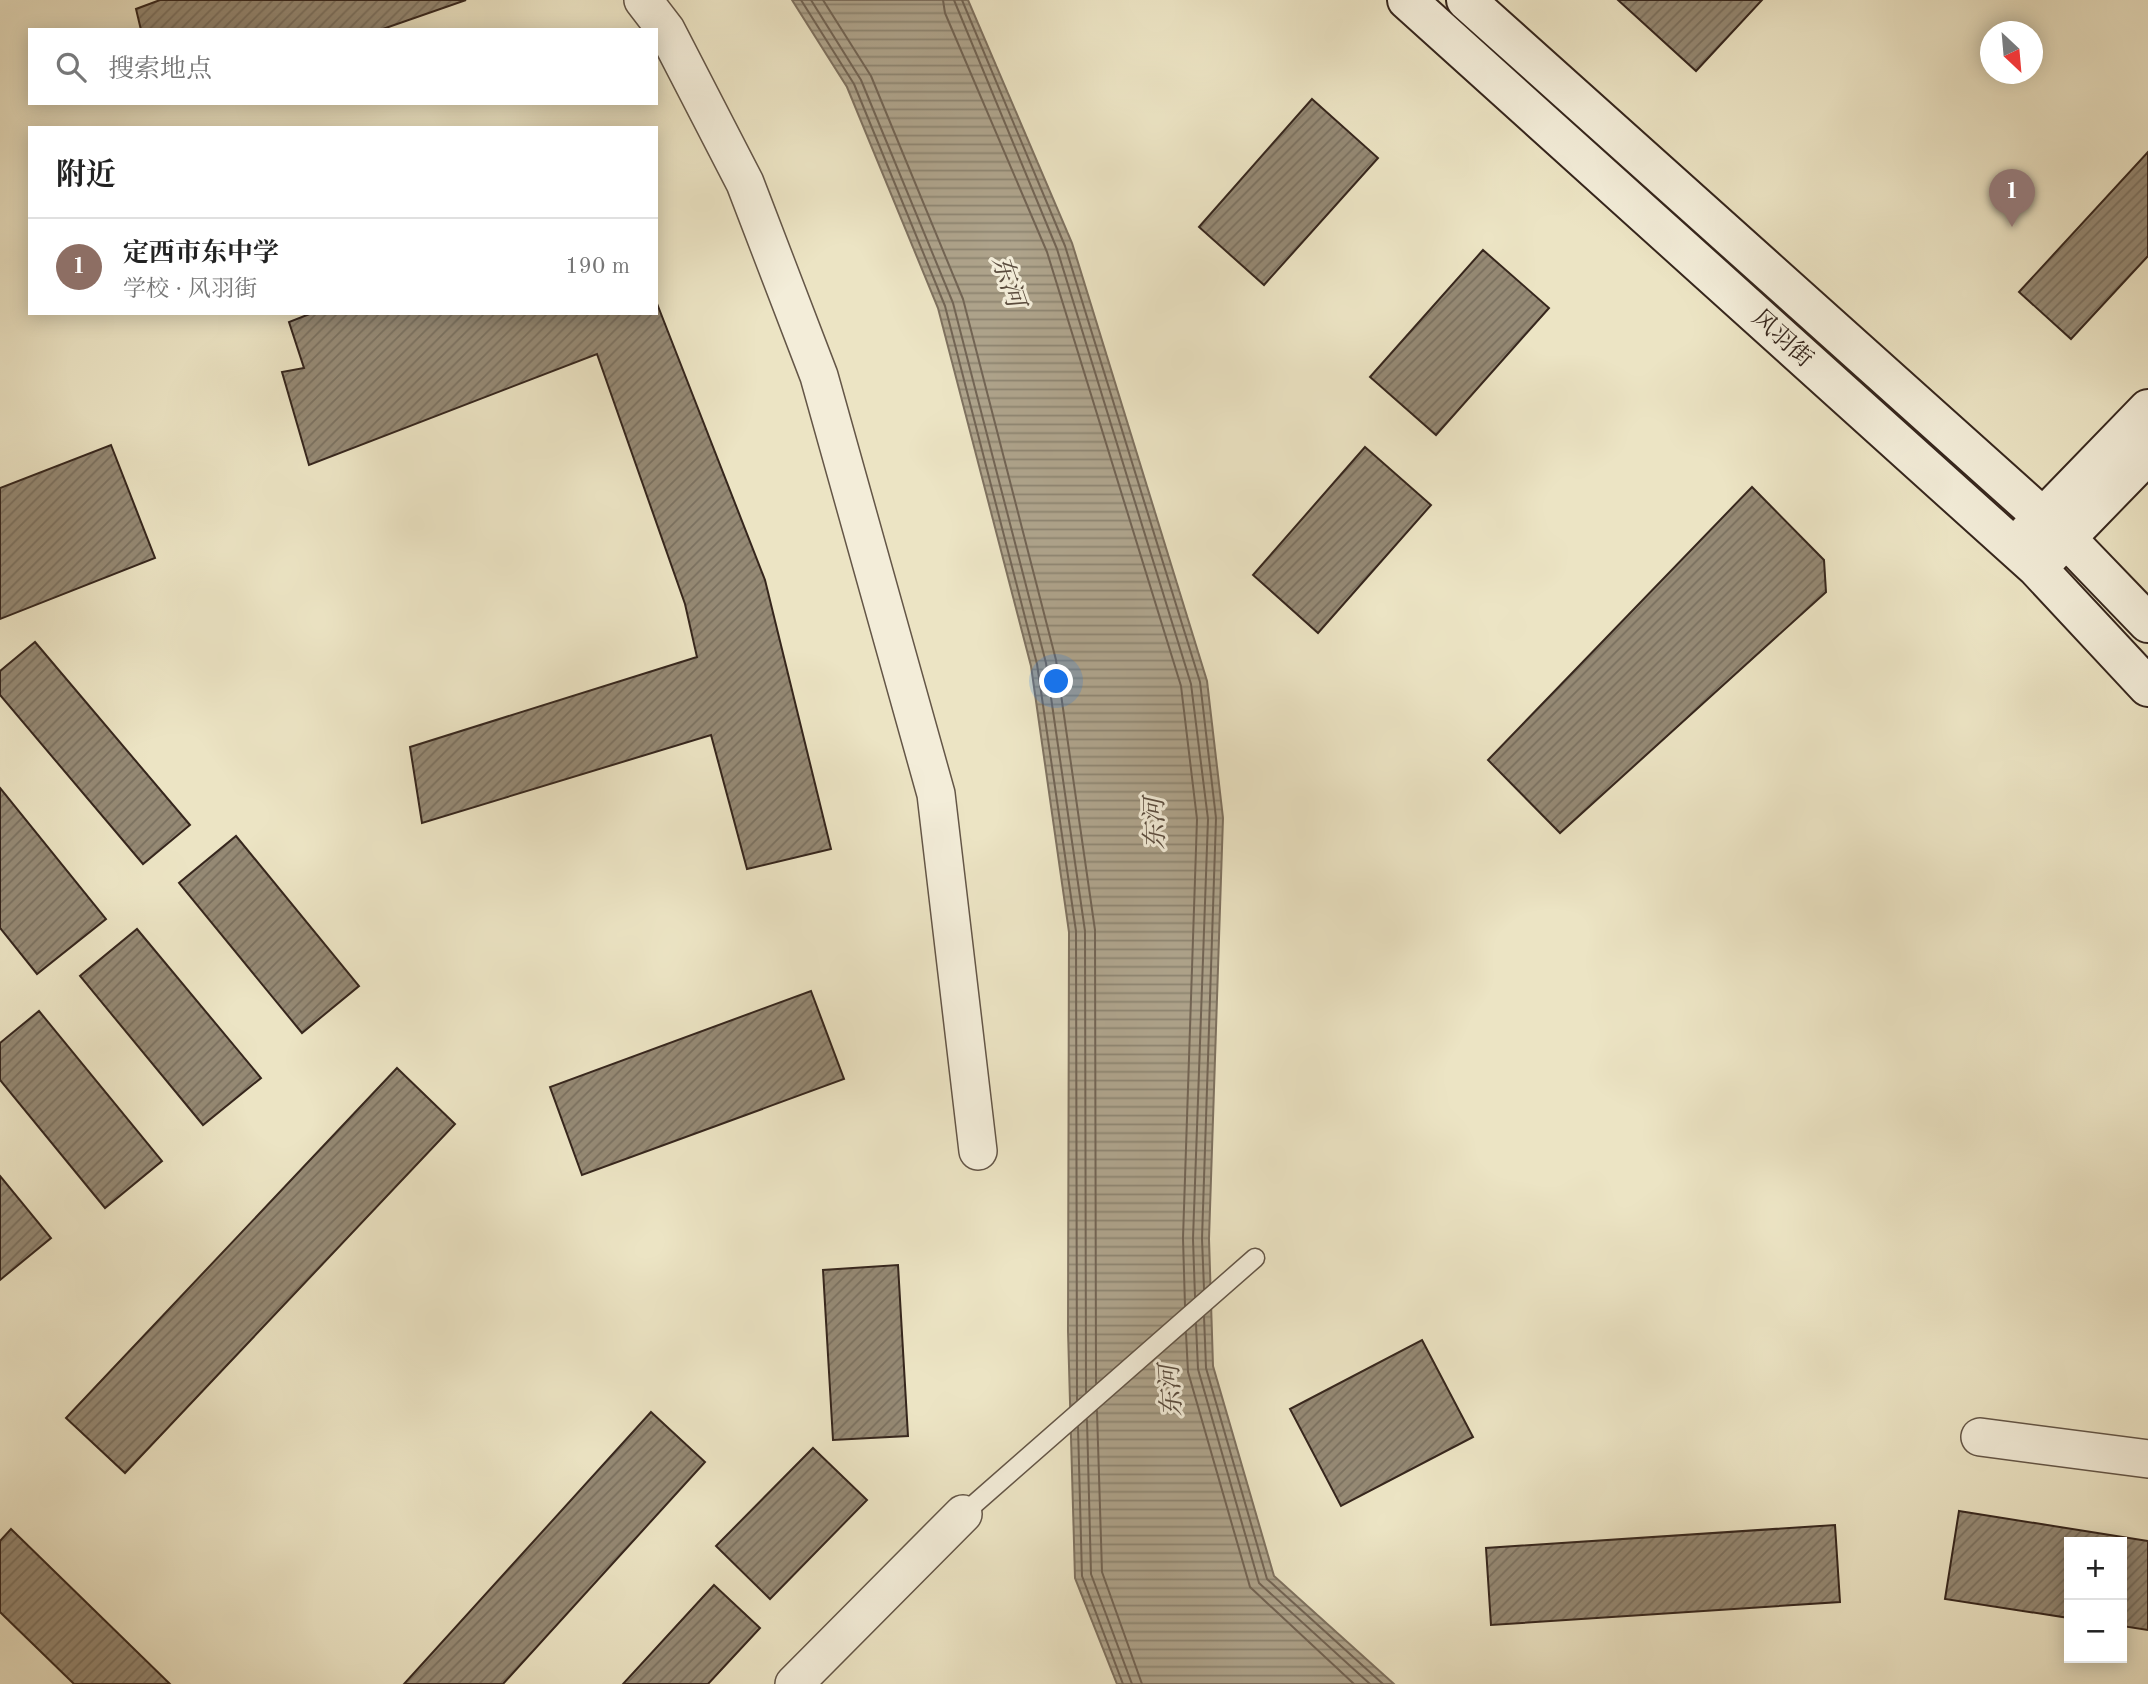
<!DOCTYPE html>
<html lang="zh">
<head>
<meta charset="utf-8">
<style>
  body { margin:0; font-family:"Old Standard TT","Noto Serif SC",serif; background:#f2f2f2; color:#222 }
  .controls { position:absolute; right:21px; bottom:21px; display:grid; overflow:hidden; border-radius:0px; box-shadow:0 4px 18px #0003 }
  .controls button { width:63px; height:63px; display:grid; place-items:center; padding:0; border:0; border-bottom:2px solid #e0e0e0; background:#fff; color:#222; font:35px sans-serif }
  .compass { position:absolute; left:1980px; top:21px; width:63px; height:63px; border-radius:50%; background:#fff; box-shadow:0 4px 18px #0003; rotate:154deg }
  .you { position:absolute; left:1057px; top:682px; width:24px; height:24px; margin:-18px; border:5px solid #fff; border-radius:50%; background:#1a73e8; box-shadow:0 0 0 10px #1a73e833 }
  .badge { display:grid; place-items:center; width:46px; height:46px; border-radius:50%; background:#8f2418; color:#fff; font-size:23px; font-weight:700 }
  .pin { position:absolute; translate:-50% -58px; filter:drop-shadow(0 2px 4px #0008) }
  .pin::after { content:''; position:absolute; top:37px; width:24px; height:21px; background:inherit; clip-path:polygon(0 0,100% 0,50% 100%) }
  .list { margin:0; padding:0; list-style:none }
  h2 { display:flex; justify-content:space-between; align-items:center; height:91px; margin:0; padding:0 28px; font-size:30px }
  h2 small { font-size:23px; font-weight:400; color:#767676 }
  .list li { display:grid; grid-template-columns:46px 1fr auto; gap:21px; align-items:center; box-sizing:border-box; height:98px; padding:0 28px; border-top:2px solid #e0e0e0 }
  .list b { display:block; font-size:26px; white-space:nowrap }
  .list p { margin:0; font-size:23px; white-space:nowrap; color:#767676 }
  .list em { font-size:23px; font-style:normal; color:#767676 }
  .icon { flex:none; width:38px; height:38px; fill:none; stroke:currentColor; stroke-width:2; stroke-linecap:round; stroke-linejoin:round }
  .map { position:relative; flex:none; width:2148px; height:1684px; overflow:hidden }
  .search { position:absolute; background:#fff; box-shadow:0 4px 18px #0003; left:28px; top:28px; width:630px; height:77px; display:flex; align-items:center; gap:18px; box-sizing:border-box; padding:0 24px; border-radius:0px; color:#767676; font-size:26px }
  .panel { position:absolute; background:#fff; box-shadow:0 4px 18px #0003; left:28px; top:126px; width:630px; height:189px; border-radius:0px }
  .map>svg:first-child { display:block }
</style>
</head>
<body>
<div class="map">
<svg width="2148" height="1684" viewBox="0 0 2148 1684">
  <defs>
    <pattern id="water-rules" width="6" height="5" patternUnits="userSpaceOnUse" patternTransform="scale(1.75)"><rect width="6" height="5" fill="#aea38b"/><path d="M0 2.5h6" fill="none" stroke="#8e8571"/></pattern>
    <pattern id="building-hatch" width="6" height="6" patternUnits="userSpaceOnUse" patternTransform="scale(1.75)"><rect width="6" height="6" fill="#958974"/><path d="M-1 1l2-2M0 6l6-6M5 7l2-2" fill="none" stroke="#7a705f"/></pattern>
  </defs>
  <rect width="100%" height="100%" fill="#ece4c4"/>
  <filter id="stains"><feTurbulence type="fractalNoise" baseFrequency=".00286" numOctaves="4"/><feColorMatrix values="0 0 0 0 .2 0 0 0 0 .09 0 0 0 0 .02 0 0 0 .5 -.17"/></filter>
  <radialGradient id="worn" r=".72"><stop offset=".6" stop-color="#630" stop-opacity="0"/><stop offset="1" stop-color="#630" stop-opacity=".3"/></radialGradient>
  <polygon fill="url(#water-rules)" stroke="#7e715f" stroke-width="2" points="792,0 968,0 1072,243 1207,681 1223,818 1209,1239 1213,1366 1274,1576 1394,1684 1117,1684 1075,1578 1068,1331 1069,932 1031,666 938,308 847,87"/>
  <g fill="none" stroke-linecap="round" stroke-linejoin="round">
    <g stroke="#726454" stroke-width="2">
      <polyline points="801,0 854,84 945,306 1037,664 1076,931 1077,1400"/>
      <polyline points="811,0 861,80 953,303 1046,663 1085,931 1086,1392"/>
      <polyline points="823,0 871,76 963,299 1056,660 1095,930 1096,1383"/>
      <polyline points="943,0 945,13 1047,252 1181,686 1197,819 1183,1238 1185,1306"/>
      <polyline points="954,0 1057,249 1191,684 1208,819 1193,1239 1195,1297"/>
      <polyline points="962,0 1065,246 1200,682 1216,818 1202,1239 1204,1289"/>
      <polyline points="1204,1316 1206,1368 1267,1579 1383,1684"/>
      <polyline points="1196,1324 1198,1369 1259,1583 1370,1684"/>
      <polyline points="1186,1333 1188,1372 1250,1587 1354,1684"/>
      <polyline points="1097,1411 1102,1572 1142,1684"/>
      <polyline points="1087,1420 1091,1574 1132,1684"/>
      <polyline points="1078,1427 1082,1576 1123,1684"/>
    </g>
  </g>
  <g fill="url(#building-hatch)" stroke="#36261d" stroke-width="2">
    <polygon points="160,0 466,0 380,30 141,30 136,9"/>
    <polygon points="1618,0 1762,0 1696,71"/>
    <polygon points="1312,99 1378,158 1264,285 1199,227"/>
    <polygon points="2148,152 2148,256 2071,339 2019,292"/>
    <polygon points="1483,250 1549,308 1436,435 1370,377"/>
    <polygon points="656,301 765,580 831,849 747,869 711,735 422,823 410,747 697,657 685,604 597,354 309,465 282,372 304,368 289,322 312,313 656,313"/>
    <polygon points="111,445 155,558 0,619 0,488"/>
    <polygon points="1365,447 1431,505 1318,633 1253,575"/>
    <polygon points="1752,487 1824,560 1826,592 1560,833 1488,760"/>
    <polygon points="35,642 190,825 143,864 0,695 0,671"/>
    <polygon points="0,788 106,919 37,974 0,928"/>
    <polygon points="236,836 359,986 302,1033 179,883"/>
    <polygon points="137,929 261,1078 203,1125 80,976"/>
    <polygon points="811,991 844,1079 582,1175 550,1087"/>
    <polygon points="39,1011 162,1161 105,1208 0,1080 0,1043"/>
    <polygon points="397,1068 455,1124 125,1473 66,1418"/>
    <polygon points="0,1176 51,1238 0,1280"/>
    <polygon points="898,1265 908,1436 833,1440 823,1270"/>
    <polygon points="1422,1340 1473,1437 1341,1506 1290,1409"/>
    <polygon points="651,1412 705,1462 503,1684 404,1684"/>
    <polygon points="813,1448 867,1500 770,1599 716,1546"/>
    <polygon points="1959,1511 2148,1541 2148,1630 2122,1626 2122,1542 2069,1542 2069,1618 1945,1599"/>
    <polygon points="1835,1525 1840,1602 1491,1625 1486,1548"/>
    <polygon points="11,1529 170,1684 74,1684 0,1612 0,1541"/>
    <polygon points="714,1585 760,1628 708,1684 623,1684"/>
  </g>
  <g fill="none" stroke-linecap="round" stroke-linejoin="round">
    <g stroke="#645647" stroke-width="21">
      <polyline id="lane" points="963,1514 1255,1258"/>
    </g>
    <g stroke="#645647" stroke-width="40">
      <g id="street">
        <polyline points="643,0 666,30 745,183 819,376 936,794 978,1151"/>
        <polyline points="1980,1437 2148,1459"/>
        <polyline points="794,1684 963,1514"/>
      </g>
    </g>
    <g stroke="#36261d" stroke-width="42">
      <g id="secondary">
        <polyline points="1407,0 2037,568 2148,687"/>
        <polyline points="1466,0 2066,538 2148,623"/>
        <polyline points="2025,536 2148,409"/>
        <polyline points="2048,557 2148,454"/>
      </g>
    </g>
    <use href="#lane" stroke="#f3edd9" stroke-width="18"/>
    <use href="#street" stroke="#f3edd9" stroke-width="37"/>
    <use href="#secondary" stroke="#f3edd9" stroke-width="38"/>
  </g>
  <g text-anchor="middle" stroke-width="6" stroke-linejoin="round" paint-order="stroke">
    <g font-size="24" fill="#36261d" stroke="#f3edd9">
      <text transform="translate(1783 338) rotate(42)" y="8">风羽街</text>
    </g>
    <g font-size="26" font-style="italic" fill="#5a4c3e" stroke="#f3edd9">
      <text transform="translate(1009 281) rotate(71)" y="9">东河</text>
      <text transform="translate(1154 824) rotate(-91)" y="9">东河</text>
      <text transform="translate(1170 1391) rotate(-94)" y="9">东河</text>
    </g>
  </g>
  <rect width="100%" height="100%" filter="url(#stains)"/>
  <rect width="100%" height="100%" fill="url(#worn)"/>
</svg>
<div class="controls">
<button>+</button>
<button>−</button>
</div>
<svg class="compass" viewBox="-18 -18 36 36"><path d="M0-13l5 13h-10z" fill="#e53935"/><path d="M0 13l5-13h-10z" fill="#767676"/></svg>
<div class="you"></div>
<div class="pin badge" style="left:2012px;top:227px;background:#8d6e63">1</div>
<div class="search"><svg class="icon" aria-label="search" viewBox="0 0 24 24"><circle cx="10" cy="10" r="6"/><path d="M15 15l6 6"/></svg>搜索地点</div>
<section class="panel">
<h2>附近<small></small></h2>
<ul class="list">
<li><span class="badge" style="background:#8d6e63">1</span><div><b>定西市东中学</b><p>学校 · 风羽街</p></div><em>190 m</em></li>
</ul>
</section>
</div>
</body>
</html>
